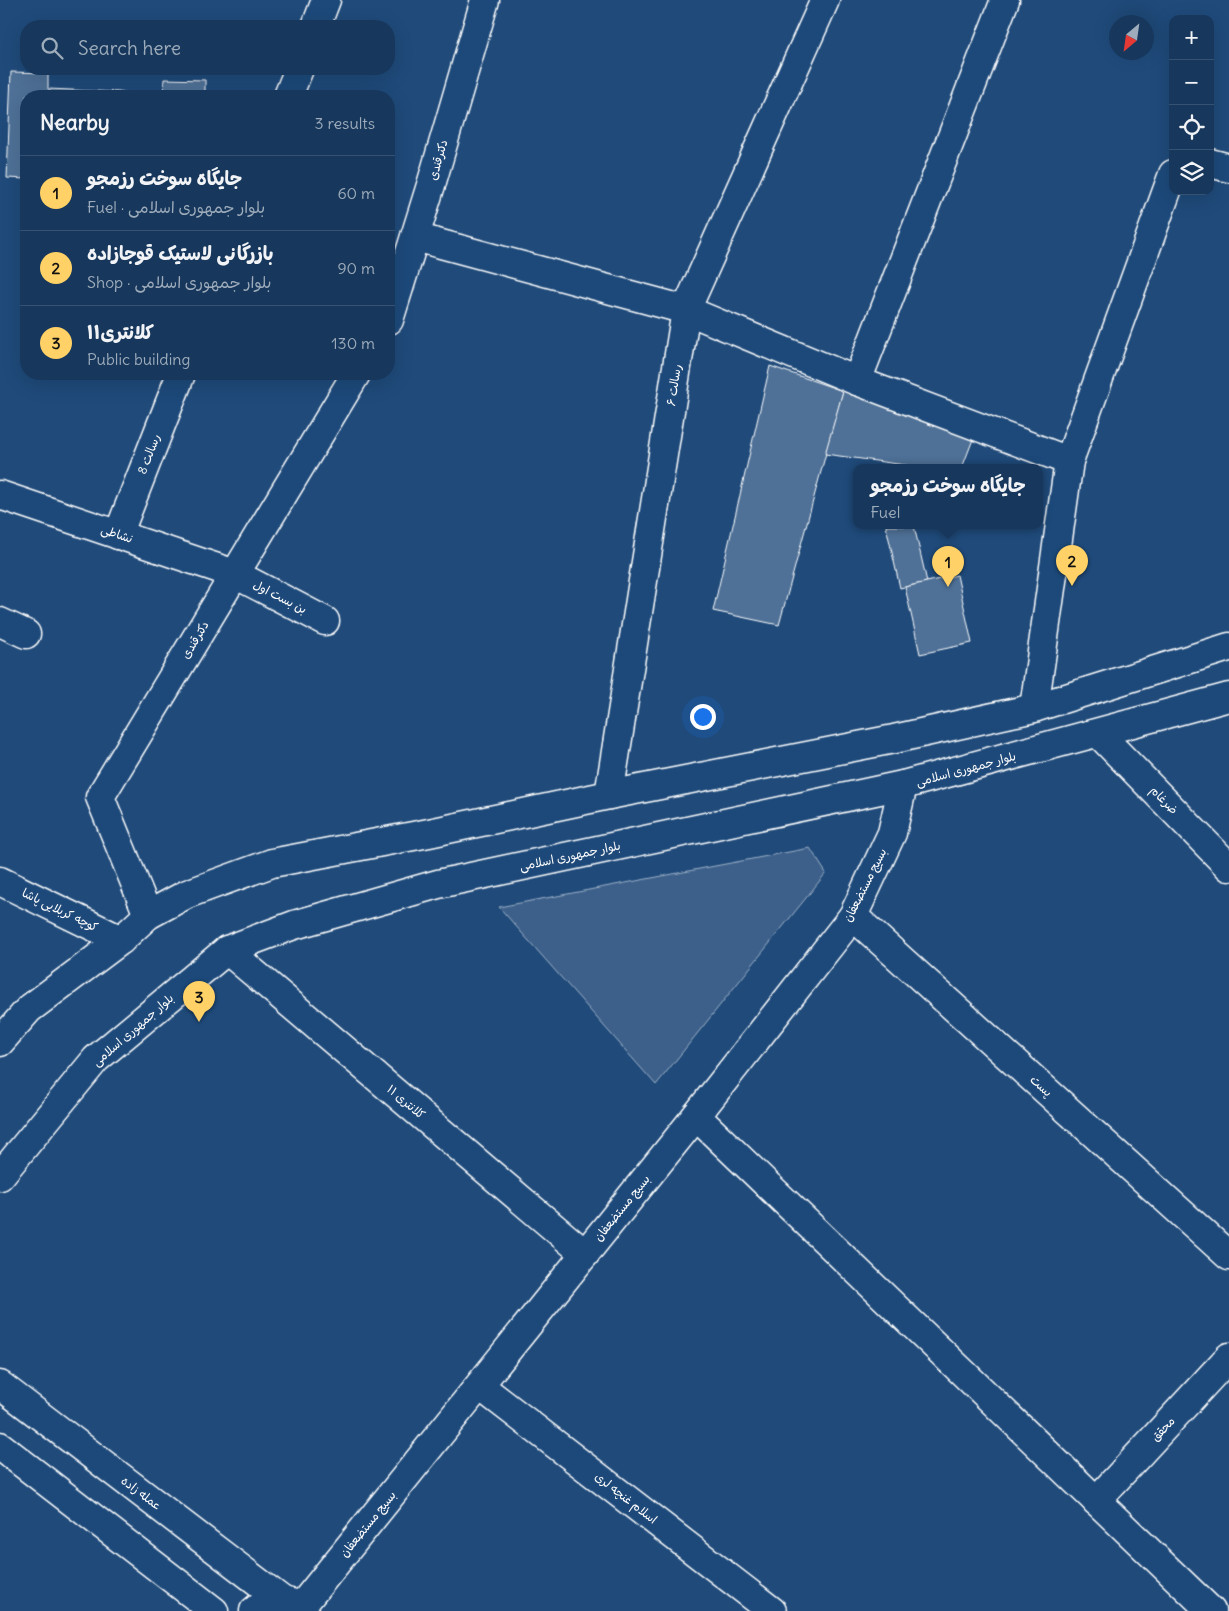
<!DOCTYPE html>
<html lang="en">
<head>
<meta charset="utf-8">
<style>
  body { margin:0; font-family:Delius,"Playpen Sans Arabic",sans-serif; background:#203f62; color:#f1f3f6 }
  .controls { position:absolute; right:15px; top:15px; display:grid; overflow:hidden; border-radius:10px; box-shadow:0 5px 20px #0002 }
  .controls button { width:45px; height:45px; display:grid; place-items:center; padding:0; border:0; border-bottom:1px solid #365272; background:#17385c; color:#f1f3f6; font:25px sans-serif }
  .compass { position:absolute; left:1109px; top:15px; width:45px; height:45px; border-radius:50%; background:#17385c; box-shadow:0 5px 20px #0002; rotate:209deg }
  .you { position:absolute; left:702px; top:716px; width:18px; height:18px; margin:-12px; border:4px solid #fff; border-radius:50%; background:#1a73e8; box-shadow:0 0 0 8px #1a73e833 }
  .badge { display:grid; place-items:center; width:32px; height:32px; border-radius:50%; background:#ffd166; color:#111; font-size:16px; font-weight:700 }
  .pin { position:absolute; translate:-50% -41px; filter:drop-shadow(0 1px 2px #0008) }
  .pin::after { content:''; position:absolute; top:26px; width:18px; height:15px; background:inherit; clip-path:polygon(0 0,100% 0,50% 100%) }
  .popup { position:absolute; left:853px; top:464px; width:190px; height:65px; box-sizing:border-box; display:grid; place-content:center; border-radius:10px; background:#17385c; filter:drop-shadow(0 1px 4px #0005); font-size:16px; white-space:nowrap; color:#9eacbb }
  .popup b { font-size:19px; color:#f1f3f6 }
  .popup::after { content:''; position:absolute; left:50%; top:100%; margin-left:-10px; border:10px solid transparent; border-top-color:#17385c }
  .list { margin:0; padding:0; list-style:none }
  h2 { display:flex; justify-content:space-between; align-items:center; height:65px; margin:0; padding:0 20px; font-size:21px }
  h2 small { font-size:16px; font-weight:400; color:#9eacbb }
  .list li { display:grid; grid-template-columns:32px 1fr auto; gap:15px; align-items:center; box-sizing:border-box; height:75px; padding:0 20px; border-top:1px solid #365272 }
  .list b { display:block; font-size:19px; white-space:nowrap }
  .list p { margin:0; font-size:16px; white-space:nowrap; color:#9eacbb }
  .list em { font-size:16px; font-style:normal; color:#9eacbb }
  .icon { flex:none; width:28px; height:28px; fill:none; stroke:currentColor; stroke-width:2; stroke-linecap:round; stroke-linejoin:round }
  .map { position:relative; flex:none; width:1229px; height:1611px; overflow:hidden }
  .search { position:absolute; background:#17385c; box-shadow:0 5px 20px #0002; left:20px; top:20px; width:375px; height:55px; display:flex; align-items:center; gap:12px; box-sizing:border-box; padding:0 18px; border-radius:20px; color:#9eacbb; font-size:19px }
  .panel { position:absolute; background:#17385c; box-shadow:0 5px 20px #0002; left:20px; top:90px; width:375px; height:290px; border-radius:20px }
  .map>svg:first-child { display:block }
</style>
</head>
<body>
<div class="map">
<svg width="1229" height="1611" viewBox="0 0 1229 1611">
  <rect width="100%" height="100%" fill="#1f4a7a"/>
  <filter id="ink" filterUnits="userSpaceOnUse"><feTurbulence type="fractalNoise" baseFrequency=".02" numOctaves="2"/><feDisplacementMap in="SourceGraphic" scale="10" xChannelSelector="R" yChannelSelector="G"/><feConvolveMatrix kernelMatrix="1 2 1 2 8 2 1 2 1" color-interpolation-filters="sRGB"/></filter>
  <g filter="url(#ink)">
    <polygon fill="#3c618b" stroke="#9eb0c5" points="810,848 826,873 656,1085 499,907"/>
    <g fill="#507197" stroke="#fff">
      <polygon points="11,72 48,73 48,89 163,94 164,79 205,80 205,96 26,96 26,179 7,178"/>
      <polygon points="770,366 843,391 779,625 713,611"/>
      <polygon points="843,391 975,434 962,468 927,468 825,454"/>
      <polygon points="886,526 914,526 927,582 900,588"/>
      <polygon points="957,575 972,643 920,654 905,587"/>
    </g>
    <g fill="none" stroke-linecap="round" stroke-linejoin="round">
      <g stroke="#fff" stroke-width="31">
        <g id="street">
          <polyline points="316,26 326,0"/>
          <polyline points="288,96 299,69"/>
          <polyline points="1210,163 1229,168"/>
          <polyline points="415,237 686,310 857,381 1069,461 1173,174"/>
          <polyline points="389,320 431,185 485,0"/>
          <polyline points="857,381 1005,0"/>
          <polyline points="0,495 235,574 325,621"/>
          <polyline points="118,535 181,374"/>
          <polyline points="0,622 26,634"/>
          <polyline points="1034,708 1069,461"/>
          <polyline points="1099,734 1229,867"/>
          <polyline points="609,795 686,310 825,0"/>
          <polyline points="0,881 121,940"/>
          <polyline points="148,915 100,797 356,374"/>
          <polyline points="853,916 1229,1256"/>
          <polyline points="227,950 585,1254"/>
          <polyline points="696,1116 1211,1611"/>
          <polyline points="480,1386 772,1611"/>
          <polyline points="1096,1501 1229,1357"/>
          <polyline points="300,1608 696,1116 853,916 892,833 903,785"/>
        </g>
      </g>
      <g stroke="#fff" stroke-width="31">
        <g id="primary">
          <polyline points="0,1042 29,1009 121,940 148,915 187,894 272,863 429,833 609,795 894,739 1034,708 1229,647"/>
          <polyline points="0,1176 96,1059 227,950 294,925 438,884 903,785 1229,697"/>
          <polyline points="0,1385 283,1601"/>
          <polyline points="0,1446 214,1611"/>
          <path d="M254,1611c3,-2 6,-6 10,-8 11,-5 31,-2 39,8"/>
        </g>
      </g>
      <use href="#street" stroke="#1f4a7a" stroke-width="28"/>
      <use href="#primary" stroke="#1f4a7a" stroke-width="28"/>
    </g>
  </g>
  <g text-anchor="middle" stroke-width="4" stroke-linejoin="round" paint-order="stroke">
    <g font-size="12" fill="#fff" stroke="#1f4a7a">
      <text transform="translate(438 160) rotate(-74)" y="4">دکترقندی</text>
      <text transform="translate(674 385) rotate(-81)" y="4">رسالت ۶</text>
      <text transform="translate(149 454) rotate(-69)" y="4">رسالت 8</text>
      <text transform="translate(117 534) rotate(19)" y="4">نشاطی</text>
      <text transform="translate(280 597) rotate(27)" y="4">بن بست اول</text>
      <text transform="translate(195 640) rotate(-59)" y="4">دکترقندی</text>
      <text transform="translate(966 769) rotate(-15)" y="4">بلوار جمهوری اسلامی</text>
      <text transform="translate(1164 800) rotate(46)" y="4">ضرغام</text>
      <text transform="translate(570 856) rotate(-12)" y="4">بلوار جمهوری اسلامی</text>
      <text transform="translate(865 885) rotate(-63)" y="4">بسیج مستضعفان</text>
      <text transform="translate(60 910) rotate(26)" y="4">کوچه کربلایی پاشا</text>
      <text transform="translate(133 1030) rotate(-41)" y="4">بلوار جمهوری اسلامی</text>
      <text transform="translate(1041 1086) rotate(42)" y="4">پست</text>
      <text transform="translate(406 1102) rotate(40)" y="4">کلانتری ۱۱</text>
      <text transform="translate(622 1208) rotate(-51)" y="4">بسیج مستضعفان</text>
      <text transform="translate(1163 1429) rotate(-47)" y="4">محقق</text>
      <text transform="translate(141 1493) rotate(37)" y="4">عمله زاده</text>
      <text transform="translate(626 1498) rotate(38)" y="4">اسلام غنچه لری</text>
      <text transform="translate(368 1524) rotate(-51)" y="4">بسیج مستضعفان</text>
    </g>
  </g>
</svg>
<div class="controls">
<button>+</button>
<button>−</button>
<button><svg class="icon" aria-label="locate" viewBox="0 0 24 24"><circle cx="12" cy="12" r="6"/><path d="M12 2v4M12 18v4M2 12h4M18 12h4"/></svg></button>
<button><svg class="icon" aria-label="layers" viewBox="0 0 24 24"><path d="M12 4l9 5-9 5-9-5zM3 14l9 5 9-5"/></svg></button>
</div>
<svg class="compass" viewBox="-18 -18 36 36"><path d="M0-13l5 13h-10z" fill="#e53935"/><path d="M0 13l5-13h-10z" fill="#9eacbb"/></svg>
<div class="you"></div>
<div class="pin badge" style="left:948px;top:587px">1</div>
<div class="popup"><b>جایگاه سوخت رزمجو</b>Fuel</div>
<div class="pin badge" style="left:1072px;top:586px">2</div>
<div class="pin badge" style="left:199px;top:1022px">3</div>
<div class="search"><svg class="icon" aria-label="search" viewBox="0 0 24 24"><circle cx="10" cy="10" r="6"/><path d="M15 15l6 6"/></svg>Search here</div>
<section class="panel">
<h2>Nearby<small>3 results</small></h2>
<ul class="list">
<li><span class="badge">1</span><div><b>جایگاه سوخت رزمجو</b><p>Fuel · بلوار جمهوری اسلامی</p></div><em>60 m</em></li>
<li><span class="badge">2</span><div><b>بازرگانی لاستیک قوجازاده</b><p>Shop · بلوار جمهوری اسلامی</p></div><em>90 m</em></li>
<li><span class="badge">3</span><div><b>کلانتری۱۱</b><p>Public building</p></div><em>130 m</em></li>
</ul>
</section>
</div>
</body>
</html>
